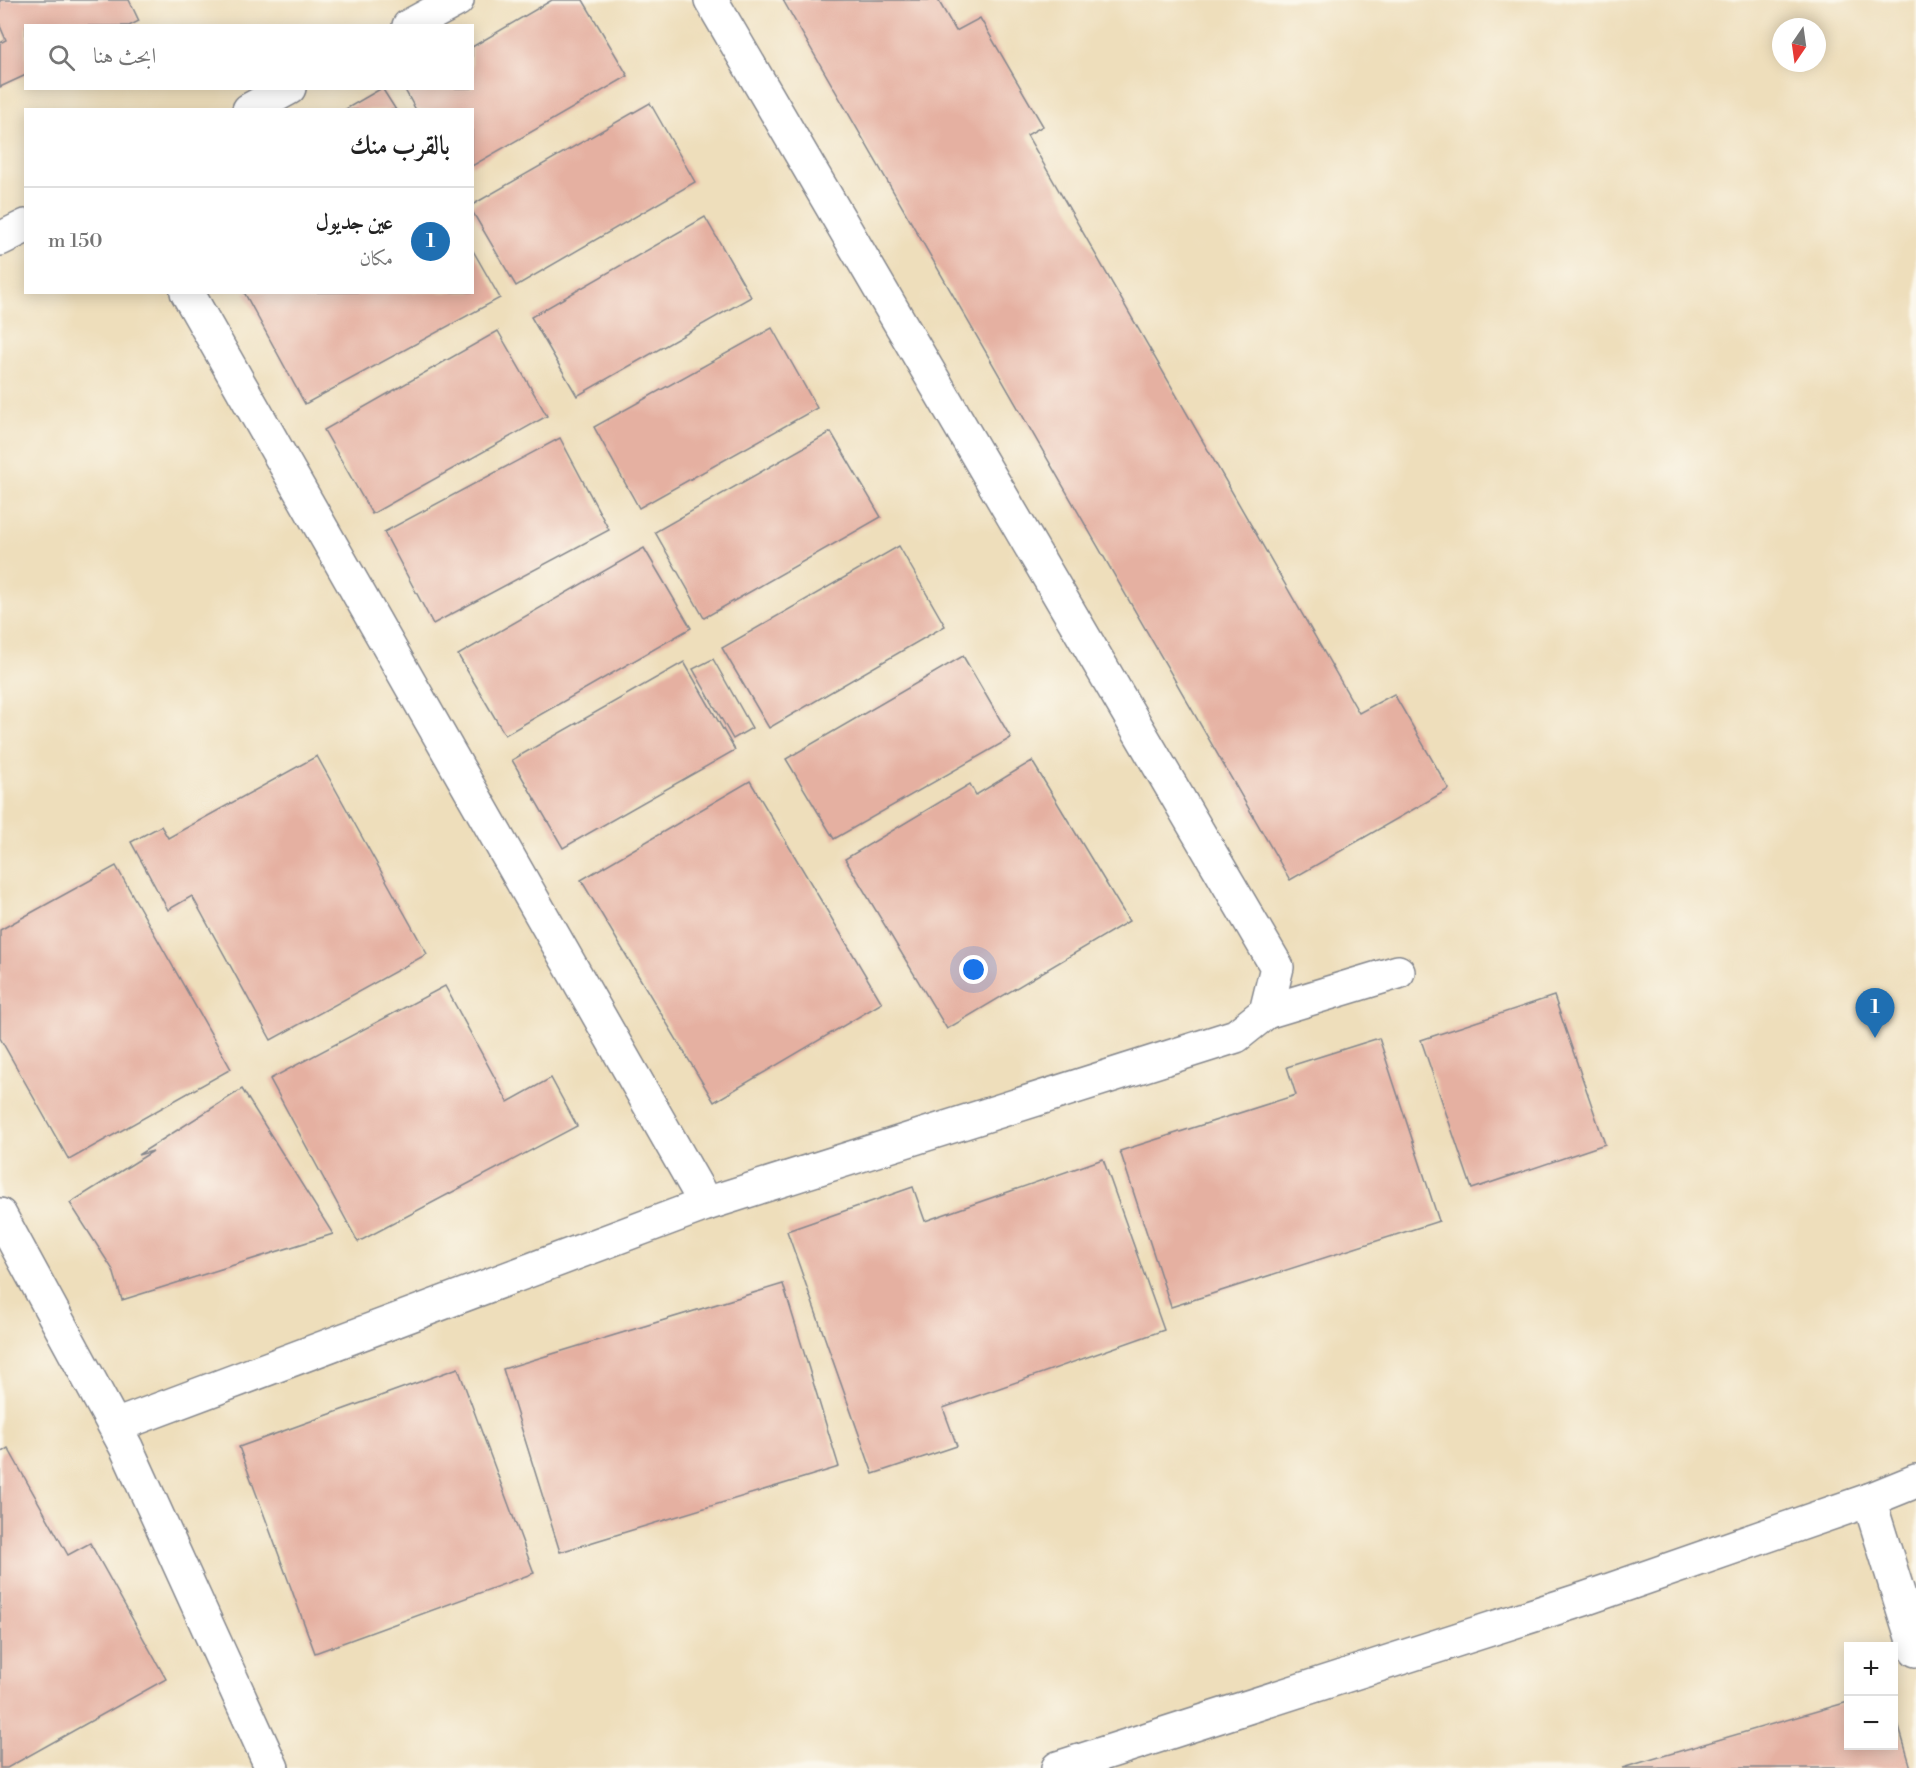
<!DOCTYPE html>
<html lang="ar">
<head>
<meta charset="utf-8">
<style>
  body { margin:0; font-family:"Libre Bodoni",Amiri,serif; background:#f2f2f2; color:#222; direction:rtl }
  .controls { position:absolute; right:18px; bottom:18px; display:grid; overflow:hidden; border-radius:0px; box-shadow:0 3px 15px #0003 }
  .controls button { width:54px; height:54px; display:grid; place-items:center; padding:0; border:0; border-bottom:2px solid #e0e0e0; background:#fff; color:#222; font:30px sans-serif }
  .compass { position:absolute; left:1772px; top:18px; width:54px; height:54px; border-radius:50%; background:#fff; box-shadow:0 3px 15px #0003; rotate:193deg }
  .you { position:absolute; left:974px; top:970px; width:21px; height:21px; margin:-15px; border:4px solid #fff; border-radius:50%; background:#1a73e8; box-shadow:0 0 0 9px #1a73e833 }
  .badge { display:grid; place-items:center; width:39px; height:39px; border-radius:50%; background:#1f6fb2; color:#fff; font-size:20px; font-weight:700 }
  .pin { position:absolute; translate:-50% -50px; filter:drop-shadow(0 2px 3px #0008) }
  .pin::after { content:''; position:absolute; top:32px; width:21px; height:18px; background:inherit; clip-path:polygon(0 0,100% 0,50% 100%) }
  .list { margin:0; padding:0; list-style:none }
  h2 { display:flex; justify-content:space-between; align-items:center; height:78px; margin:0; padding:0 24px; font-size:26px }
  h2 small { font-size:20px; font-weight:400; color:#767676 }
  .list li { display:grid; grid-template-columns:39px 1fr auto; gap:18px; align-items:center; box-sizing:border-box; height:108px; padding:0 24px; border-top:2px solid #e0e0e0 }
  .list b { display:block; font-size:22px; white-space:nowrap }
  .list p { margin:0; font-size:20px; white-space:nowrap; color:#767676 }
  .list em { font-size:20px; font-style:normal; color:#767676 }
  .icon { flex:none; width:33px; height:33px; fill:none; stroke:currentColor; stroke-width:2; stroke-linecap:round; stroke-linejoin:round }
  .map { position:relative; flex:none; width:1916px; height:1768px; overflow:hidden; direction:ltr }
  .search { position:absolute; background:#fff; box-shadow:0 3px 15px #0003; left:24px; top:24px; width:450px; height:66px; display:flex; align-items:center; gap:15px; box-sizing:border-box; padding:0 21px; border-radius:0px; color:#767676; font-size:22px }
  .panel { position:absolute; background:#fff; box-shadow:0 3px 15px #0003; left:24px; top:108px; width:450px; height:186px; border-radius:0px; direction:rtl }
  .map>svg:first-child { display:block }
</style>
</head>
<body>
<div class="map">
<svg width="1916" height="1768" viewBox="0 0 1916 1768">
  <rect width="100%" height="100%" fill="#fbf7ec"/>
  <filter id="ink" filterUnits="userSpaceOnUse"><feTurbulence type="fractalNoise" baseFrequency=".0167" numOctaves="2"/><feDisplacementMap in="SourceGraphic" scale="12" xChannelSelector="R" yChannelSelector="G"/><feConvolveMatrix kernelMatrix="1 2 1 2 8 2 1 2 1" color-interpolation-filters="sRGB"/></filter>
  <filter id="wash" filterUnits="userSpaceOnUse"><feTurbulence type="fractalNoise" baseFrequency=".008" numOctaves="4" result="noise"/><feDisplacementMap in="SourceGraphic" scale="24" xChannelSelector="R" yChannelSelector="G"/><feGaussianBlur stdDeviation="1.35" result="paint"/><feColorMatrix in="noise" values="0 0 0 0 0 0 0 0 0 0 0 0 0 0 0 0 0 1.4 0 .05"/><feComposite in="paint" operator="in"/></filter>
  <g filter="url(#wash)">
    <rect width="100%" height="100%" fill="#eedebb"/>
    <g id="blocks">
      <g fill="#e5b0a1">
        <polygon points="0,0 129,0 139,21 129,26 26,26 26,75 0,87 0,43 6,40 0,26"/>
        <polygon points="552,0 583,0 628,76 472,166 472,110 416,110 404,88 472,88 472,47"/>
        <polygon points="783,0 938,0 956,31 980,18 1043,126 1027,135 1359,713 1394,694 1449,789 1290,880"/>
        <polygon points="382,88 396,110 344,110"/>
        <polygon points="650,103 695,182 516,286 472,211 472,205"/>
        <polygon points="705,217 751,297 577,396 531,317"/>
        <polygon points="472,249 500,298 305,404 244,292 472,292"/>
        <polygon points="772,328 817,408 639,508 594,427"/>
        <polygon points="498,331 547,416 372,514 324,430"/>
        <polygon points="831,432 881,517 704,618 655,532"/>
        <polygon points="560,438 609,530 433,624 384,532"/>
        <polygon points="899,546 945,626 769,728 722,648"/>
        <polygon points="644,548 691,628 505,735 458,655"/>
        <polygon points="963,656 1011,738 834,839 786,759"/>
        <polygon points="713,659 752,728 733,739 693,669"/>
        <polygon points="684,662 735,750 563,848 512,760"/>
        <polygon points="317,756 427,954 271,1040 192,896 168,910 131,842 161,826 168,838"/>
        <polygon points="1032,761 1129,921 947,1029 845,859 970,784 976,795"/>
        <polygon points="750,781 882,1003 714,1102 581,880"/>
        <polygon points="116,866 231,1069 69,1160 0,1038 0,930"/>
        <polygon points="445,986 508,1102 551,1078 577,1126 358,1242 270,1079"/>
        <polygon points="1554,996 1605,1144 1472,1189 1421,1040"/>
        <polygon points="1379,1038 1439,1221 1171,1307 1120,1151 1296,1095 1287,1067"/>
        <polygon points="242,1089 333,1234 122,1300 113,1270 70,1203 153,1151 138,1155"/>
        <polygon points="1103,1159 1164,1330 943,1408 957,1446 873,1474 787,1231 913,1187 925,1221"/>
        <polygon points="783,1284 839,1467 560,1552 503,1369"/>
        <polygon points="458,1368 534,1573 315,1653 239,1447"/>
        <polygon points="8,1448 68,1555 90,1543 166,1679 7,1768 0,1768 0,1453"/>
        <polygon points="1848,1702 1848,1746 1894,1746 1894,1710 1911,1768 1622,1768"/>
      </g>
    </g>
  </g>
  <g filter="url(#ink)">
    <use href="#blocks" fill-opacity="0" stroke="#84868c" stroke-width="1.5"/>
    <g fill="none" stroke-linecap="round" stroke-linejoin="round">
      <g stroke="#84868c" stroke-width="36">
        <g id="minor">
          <polyline points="409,26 457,0"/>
          <polyline points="249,110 289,88"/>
          <polyline points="0,239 26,226"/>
          <polyline points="187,292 706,1204"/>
          <polyline points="1266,1012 1398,972"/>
          <polyline points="0,1215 126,1447 272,1768"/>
          <polyline points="115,1426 706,1204 1236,1036 1266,1012 1277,967 711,0"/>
          <polyline points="1869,1500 1916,1650"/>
          <polyline points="1058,1768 1584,1599 1869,1500 1916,1481"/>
        </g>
      </g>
      <use href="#minor" stroke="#fff" stroke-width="33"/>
    </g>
  </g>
</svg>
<div class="controls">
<button>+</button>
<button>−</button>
</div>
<svg class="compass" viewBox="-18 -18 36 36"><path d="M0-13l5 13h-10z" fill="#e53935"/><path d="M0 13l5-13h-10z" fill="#767676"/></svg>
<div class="you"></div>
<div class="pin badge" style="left:1875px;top:1038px">1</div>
<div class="search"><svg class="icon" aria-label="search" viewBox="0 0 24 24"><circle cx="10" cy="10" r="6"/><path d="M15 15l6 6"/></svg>ابحث هنا</div>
<section class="panel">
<h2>بالقرب منك<small></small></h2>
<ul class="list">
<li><span class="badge">1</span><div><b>عين جديول</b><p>مكان</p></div><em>150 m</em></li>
</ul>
</section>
</div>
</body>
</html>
